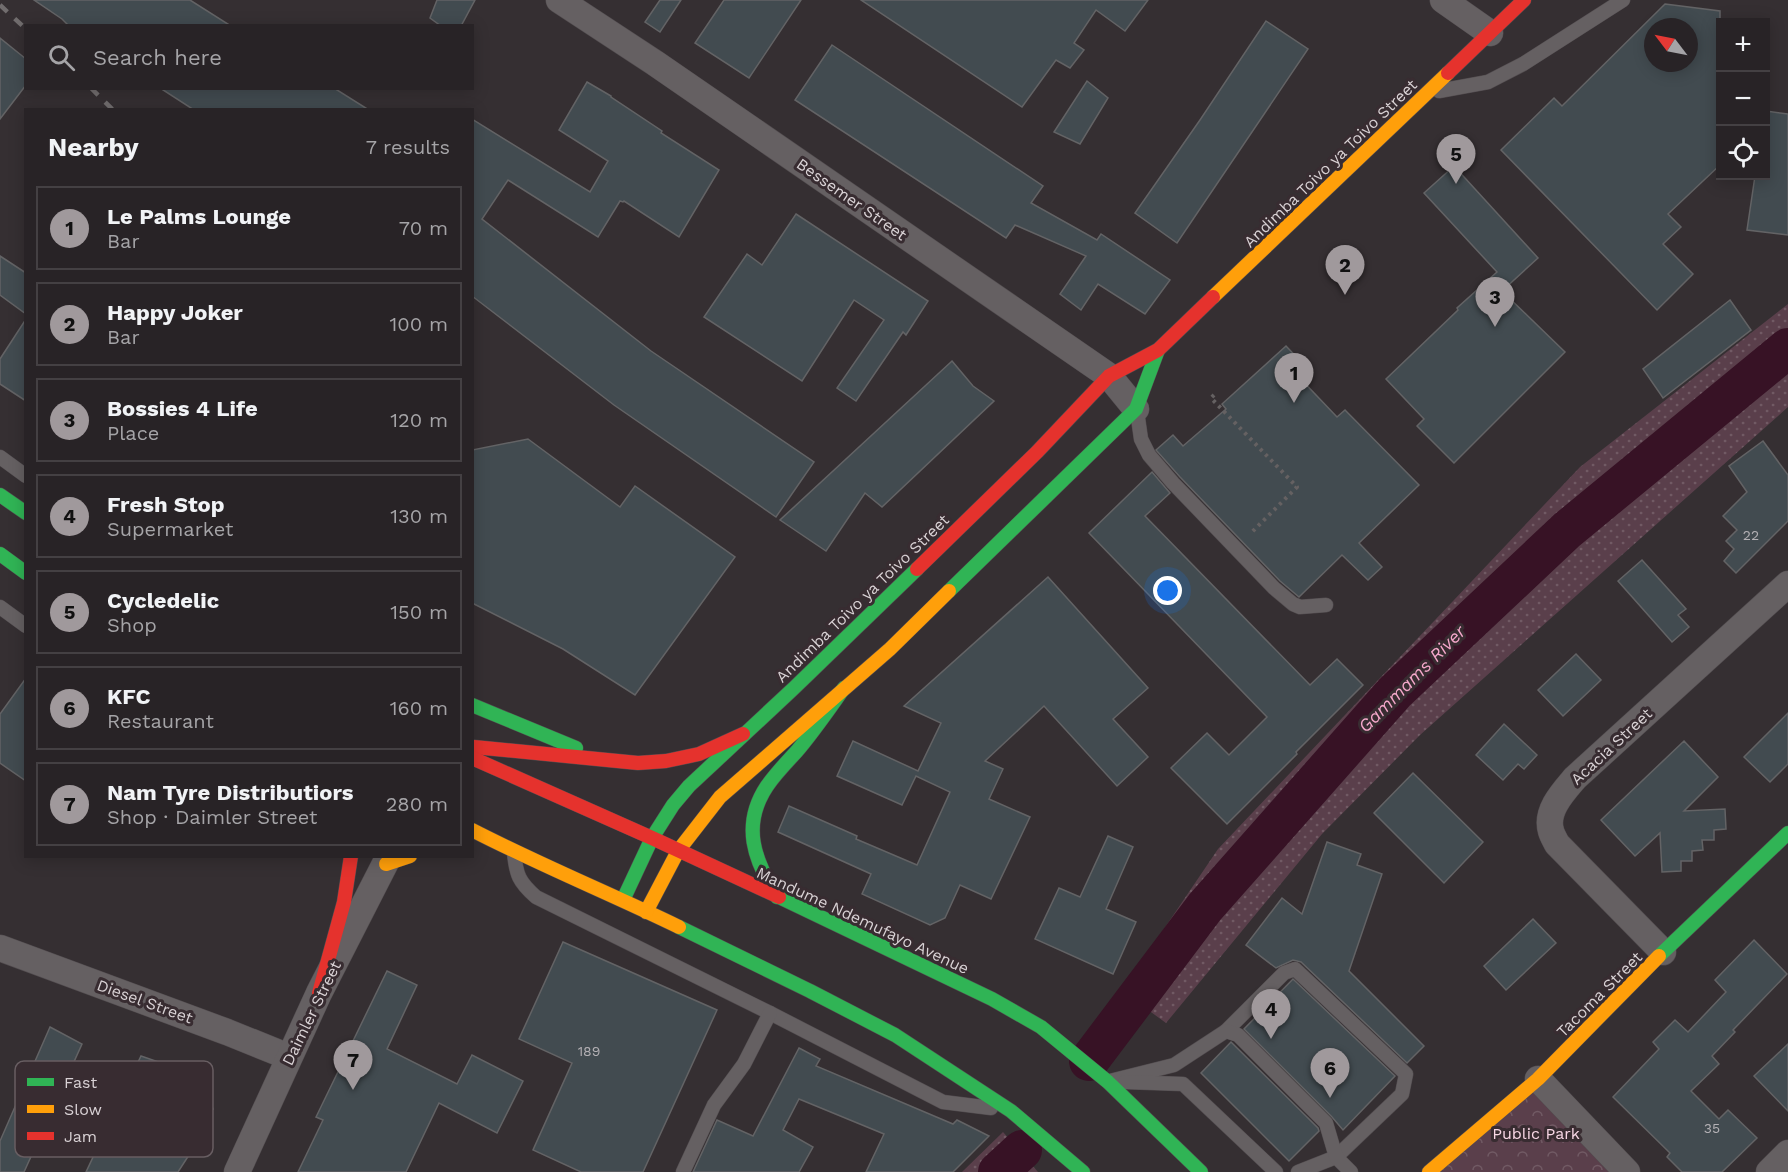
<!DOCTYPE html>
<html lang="en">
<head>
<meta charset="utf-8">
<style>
  body { margin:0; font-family:"Work Sans",sans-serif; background:#342f32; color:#f1f3f6 }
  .controls { position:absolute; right:18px; top:18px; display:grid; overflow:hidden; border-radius:0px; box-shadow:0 3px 15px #0003 }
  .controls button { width:54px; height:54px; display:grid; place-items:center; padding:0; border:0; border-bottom:2px solid #444043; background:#282326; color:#f1f3f6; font:30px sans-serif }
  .compass { position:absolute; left:1644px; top:18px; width:54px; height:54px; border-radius:50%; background:#282326; box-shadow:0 3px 15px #0003; rotate:302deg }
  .you { position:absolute; left:1168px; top:591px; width:21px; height:21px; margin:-15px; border:4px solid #fff; border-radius:50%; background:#1a73e8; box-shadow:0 0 0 9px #1a73e833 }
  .badge { display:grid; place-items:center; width:39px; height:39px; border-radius:50%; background:#a0999c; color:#111; font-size:20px; font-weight:700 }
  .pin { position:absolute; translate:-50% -50px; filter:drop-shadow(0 2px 3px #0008) }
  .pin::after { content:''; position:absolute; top:32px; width:21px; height:18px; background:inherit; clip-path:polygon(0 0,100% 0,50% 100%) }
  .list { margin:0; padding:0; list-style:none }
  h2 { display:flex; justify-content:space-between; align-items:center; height:78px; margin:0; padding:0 24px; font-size:26px }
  h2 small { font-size:20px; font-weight:400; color:#a5a4a7 }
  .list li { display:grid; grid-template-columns:39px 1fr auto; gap:18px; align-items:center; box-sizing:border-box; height:84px; margin:0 12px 12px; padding:0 12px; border:2px solid #444043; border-radius:0px }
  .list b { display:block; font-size:22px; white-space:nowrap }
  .list p { margin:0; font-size:20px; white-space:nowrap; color:#a5a4a7 }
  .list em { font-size:20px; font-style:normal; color:#a5a4a7 }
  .icon { flex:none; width:33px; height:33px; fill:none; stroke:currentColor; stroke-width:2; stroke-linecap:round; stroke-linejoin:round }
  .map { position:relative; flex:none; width:1788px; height:1172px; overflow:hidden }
  .search { position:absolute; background:#282326; box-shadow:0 3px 15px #0003; left:24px; top:24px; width:450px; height:66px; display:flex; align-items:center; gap:15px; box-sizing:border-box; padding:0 21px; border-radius:0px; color:#a5a4a7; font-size:22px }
  .panel { position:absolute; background:#282326; box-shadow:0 3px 15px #0003; left:24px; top:108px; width:450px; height:750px; border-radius:0px }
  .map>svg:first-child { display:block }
</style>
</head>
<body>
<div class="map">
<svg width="1788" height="1172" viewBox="0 0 1788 1172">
  <defs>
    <pattern id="grass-dots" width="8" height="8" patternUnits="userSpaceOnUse" patternTransform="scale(1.5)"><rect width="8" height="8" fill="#5a3f4b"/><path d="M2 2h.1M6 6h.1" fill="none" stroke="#715a64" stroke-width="1.8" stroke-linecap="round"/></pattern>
    <pattern id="forest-crowns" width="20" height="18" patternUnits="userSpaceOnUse" patternTransform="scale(1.5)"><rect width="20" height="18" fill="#5a3f4b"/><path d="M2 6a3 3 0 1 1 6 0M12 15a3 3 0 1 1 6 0" fill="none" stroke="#715a64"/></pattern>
  </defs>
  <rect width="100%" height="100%" fill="#352f32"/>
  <g fill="url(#grass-dots)">
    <polygon points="1788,304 1788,407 1420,735 1322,834 1166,1023 1122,991 1218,849 1580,467"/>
    <polygon points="1003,1132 1038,1172 962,1172"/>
  </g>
  <polygon fill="url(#forest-crowns)" points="1538,1079 1627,1172 1429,1172"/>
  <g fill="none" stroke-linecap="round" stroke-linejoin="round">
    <g stroke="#371225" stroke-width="40">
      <polyline points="1089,1061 1205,907 1395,692 1567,530 1788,348"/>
      <polyline points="998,1172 1022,1150"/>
    </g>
  </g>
  <g fill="#424b50" stroke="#636365" stroke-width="1.5" fill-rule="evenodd">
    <polygon points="34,0 190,0 231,26 69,26 62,19"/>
    <polygon points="437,0 475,0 461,26 441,26 430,18"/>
    <polygon points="660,0 681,0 660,32 645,22"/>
    <polygon points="724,0 801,0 749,78 695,43"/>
    <polygon points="861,0 1148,0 1125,31 1096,10 1074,43 1084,50 1070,68 1056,60 1022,107"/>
    <path d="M1665,4l55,7v154l-52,49 13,13 -18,17 30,30 -36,36 -156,-160 53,-52 8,8zM1653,27h36v36h-36z"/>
    <polygon points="1266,21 1308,49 1177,243 1135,213 1200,120"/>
    <polygon points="0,38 26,59 26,85 0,119"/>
    <polygon points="832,45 1043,186 1031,203 1097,240 1101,234 1170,280 1145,314 1098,284 1081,310 1060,294 1086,256 1015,225 1006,238 795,100"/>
    <polygon points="1087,81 1108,98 1080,144 1054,132"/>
    <polygon points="587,82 611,96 611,97 662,131 661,133 719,170 679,237 624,201 623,202 620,201 598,237 508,180 482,219 651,351 814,462 776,517 614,405 472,296 472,119 590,192 608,161 559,130"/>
    <polygon points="160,88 334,88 369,110 194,110"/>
    <polygon points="1766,111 1788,114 1788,235 1747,230 1755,176 1766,176"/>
    <polygon points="1454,166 1538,258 1502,291 1565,352 1454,463 1417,426 1424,419 1386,379 1458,310 1457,308 1497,272 1424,193"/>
    <polygon points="796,214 928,301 906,335 903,332 856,401 837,388 884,320 854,300 802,381 704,317 747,254 762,265"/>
    <polygon points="0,256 26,273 26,314 0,295"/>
    <polygon points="1730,300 1751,330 1663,398 1643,369"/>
    <polygon points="26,319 26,401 0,384 0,359"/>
    <polygon points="1286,346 1305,366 1296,374 1337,417 1345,410 1419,485 1359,543 1382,567 1368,580 1342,555 1299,597 1280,581 1180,477 1156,450 1173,435 1183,446 1226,409 1222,404"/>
    <polygon points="952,361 973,386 994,401 882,507 865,493 826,551 780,520"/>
    <polygon points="528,439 620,507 635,486 735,557 635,695 563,649 472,603 472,450"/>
    <polygon points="1763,441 1788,475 1788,521 1736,573 1724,561 1734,549 1726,541 1737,530 1723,516 1747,492 1729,466"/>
    <polygon points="1152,472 1170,493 1145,516 1310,685 1337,659 1363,685 1296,752 1297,754 1227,824 1171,768 1207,733 1229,755 1267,717 1089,533"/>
    <polygon points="1642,560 1686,609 1678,615 1689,627 1672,642 1618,581"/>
    <polygon points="1048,577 1148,688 1113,719 1148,757 1117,786 1044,706 985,761 1003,769 989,799 1030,817 991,899 960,885 945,918 930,925 862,894 871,874 778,832 789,806 857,836 856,839 917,865 950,792 916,776 902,805 837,776 853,741 918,771 941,723 904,706"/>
    <polygon points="1576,654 1601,680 1563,716 1538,690"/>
    <polygon points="26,678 26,781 0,763 0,714"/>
    <polygon points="1788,713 1788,764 1770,782 1744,757"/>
    <polygon points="1504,724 1537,755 1524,769 1518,764 1503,780 1476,755"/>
    <polygon points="1684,741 1718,777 1684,811 1725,809 1726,829 1714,830 1714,840 1702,840 1703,850 1692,851 1692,861 1681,861 1681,871 1662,872 1660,833 1635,856 1601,820"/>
    <polygon points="1413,773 1483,842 1444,883 1374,813"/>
    <polygon points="1108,836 1133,847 1106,909 1136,922 1113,974 1035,939 1059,888 1080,897"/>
    <polygon points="1327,842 1361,854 1357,865 1382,874 1349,971 1424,1046 1407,1063 1301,962 1293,960 1276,968 1246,945 1282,898 1302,914"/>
    <polygon points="1533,919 1556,943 1506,990 1484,966"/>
    <polygon points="1754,940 1787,974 1733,1030 1735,1032 1712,1056 1719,1064 1691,1091 1719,1119 1728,1110 1757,1138 1722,1172 1682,1172 1667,1157 1670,1153 1613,1097 1659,1049 1653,1042 1675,1020 1688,1032 1726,992 1715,980"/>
    <polygon points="563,942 717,1010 643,1172 581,1172 533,1150 572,1063 519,1039"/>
    <polygon points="387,971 417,985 387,1049 457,1084 472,1055 523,1081 497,1133 439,1103 406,1172 298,1172 323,1120 316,1117"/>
    <polygon points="1293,979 1395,1076 1343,1130 1332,1117 1244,1029"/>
    <polygon points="50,1027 82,1044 24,1172 0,1172 0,1141"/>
    <polygon points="1231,1042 1318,1128 1319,1131 1289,1161 1201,1073"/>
    <polygon points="1788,1044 1788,1111 1754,1076"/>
    <polygon points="799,1048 820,1059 816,1066 953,1124 957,1120 989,1136 953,1172 866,1172 884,1134 799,1099 783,1130 813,1147 799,1172 693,1172 717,1120 753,1136"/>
    <polygon points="141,1056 202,1077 213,1109 196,1132 202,1135 178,1172 86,1172"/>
  </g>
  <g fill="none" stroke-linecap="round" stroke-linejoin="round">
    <g stroke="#524c4f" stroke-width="15">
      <g id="lane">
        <polyline points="1439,91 1488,82 1523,64 1623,0"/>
        <polyline points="1137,411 1141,439 1149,455 1173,483 1274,588 1293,604 1300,607 1326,605"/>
        <polyline points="0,457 26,476"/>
        <polyline points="0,607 26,626"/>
        <path d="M514,852c2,23 5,30 22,45l234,116 173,89 48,6"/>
        <polyline points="1226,1031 1284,973 1295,969 1406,1074 1402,1094 1336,1157 1298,1172"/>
        <polyline points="1110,1081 1174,1065 1226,1031 1238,1035 1326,1123 1336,1157 1351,1172"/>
        <polyline points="1125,1082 1183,1084 1276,1172"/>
        <polyline points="683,1172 714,1105 744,1064 770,1013"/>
      </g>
    </g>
    <g stroke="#524c4f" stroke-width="27">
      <g id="street">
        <polyline points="559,0 655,63 1109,376 1136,409"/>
        <polyline points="1443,0 1490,33"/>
        <polyline points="0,948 227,1032 289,1057"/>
        <path d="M1663,952l-106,-108c-2,-4 -5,-9 -6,-13 -6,-20 12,-39 24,-53l213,-194"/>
        <polyline points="1538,1079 1627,1172"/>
        <polyline points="237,1172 319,993 389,856"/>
        <polyline points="1769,1172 1788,1153"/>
      </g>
    </g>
    <g stroke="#524c4f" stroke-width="15">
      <g id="fast">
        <polyline points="0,495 26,513"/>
        <polyline points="0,554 26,573"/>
        <polyline points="949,591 1136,409 1158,350"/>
        <polyline points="472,705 576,748"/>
        <path d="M777,897c-23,-37 -36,-72 -10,-111 9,-13 20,-24 30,-35 17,-20 32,-42 47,-63"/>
        <polyline points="779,897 992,999 1041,1027 1108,1082 1201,1172"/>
        <polyline points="623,900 652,838 673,805 689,786 794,688 917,569"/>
        <polyline points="679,927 810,991 895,1035 1011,1111 1083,1172"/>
        <polyline points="1659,956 1788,833"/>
      </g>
    </g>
    <g stroke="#524c4f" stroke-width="15">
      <g id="slow">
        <polyline points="1213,297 1448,73"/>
        <path d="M472,830c68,35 139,64 207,97"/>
        <polyline points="386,864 410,856"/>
        <polyline points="646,912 678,851 720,797 890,649 949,591"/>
        <polyline points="1429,1172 1538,1079 1659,956"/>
      </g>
    </g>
    <g stroke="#524c4f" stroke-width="15">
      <g id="jam">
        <polyline points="1448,73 1524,0"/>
        <polyline points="917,569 1037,452 1109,376 1158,350 1213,297"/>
        <polyline points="474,747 638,763 666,761 699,754 743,734"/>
        <polyline points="472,758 652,838 779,897"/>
        <polyline points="319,993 344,902 351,856"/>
      </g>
    </g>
    <polyline stroke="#656162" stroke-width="4" stroke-dasharray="3 4.5" stroke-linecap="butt" points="1214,395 1211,398 1297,487 1251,533"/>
    <use href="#lane" stroke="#656062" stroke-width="14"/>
    <use href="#street" stroke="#656062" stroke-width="26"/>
    <use href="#fast" stroke="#30b455" stroke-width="14"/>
    <use href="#slow" stroke="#ff9f0a" stroke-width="14"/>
    <use href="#jam" stroke="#e5322d" stroke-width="14"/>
    <g stroke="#716d6e" stroke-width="4.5" stroke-dasharray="10 10" stroke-linecap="butt">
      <polyline points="0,5 26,29"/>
      <polyline points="91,88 113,110"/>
    </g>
  </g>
  <g text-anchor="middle" stroke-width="6" stroke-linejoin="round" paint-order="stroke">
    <g font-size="14" fill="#b3b0b4">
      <text x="1751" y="540">22</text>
      <text x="589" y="1056">189</text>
      <text x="1712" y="1133">35</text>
    </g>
    <g font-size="16" fill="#d9d2d5" stroke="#382c31">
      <text transform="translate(1330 163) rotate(-44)" y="6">Andimba Toivo ya Toivo Street</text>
      <text transform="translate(852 199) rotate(35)" y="6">Bessemer Street</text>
      <text transform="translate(862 598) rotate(-44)" y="6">Andimba Toivo ya Toivo Street</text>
      <text transform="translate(1611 746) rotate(-43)" y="6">Acacia Street</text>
      <text transform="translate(863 920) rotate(25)" y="6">Mandume Ndemufayo Avenue</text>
      <text transform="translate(1599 994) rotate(-45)" y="6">Tacoma Street</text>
      <text transform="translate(145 1001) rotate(20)" y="6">Diesel Street</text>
      <text transform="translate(311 1013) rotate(-64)" y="6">Daimler Street</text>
    </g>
    <g font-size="16" fill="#f8d7e5" stroke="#382c31">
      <text x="1536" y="1139">Public Park</text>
    </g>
    <g font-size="18" font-style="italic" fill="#f5a8cb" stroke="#382c31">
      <text transform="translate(1412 679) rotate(-45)" y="6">Gammams River</text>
    </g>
  </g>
  <rect x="15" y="1061" width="198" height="96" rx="9" fill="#382c31" stroke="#685e62" stroke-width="1.5"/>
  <rect x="27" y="1078" width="27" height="8" fill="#30b455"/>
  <rect x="27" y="1105" width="27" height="8" fill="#ff9f0a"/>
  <rect x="27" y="1132" width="27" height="8" fill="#e5322d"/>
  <g font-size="16" fill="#d9d2d5">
    <text x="64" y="1088">Fast</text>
    <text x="64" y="1115">Slow</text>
    <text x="64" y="1142">Jam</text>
  </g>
</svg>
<div class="controls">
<button>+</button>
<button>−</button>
<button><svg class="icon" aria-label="locate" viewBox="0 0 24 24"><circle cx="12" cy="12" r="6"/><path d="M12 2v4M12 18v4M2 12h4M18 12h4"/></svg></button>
</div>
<svg class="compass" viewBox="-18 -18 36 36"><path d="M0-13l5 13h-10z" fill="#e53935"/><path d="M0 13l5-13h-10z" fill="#a5a4a7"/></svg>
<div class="you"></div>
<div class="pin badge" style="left:1294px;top:403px">1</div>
<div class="pin badge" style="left:1345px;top:295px">2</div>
<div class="pin badge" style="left:1495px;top:327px">3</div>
<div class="pin badge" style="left:1271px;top:1039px">4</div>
<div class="pin badge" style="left:1456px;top:184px">5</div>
<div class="pin badge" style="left:1330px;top:1098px">6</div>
<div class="pin badge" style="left:353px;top:1090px">7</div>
<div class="search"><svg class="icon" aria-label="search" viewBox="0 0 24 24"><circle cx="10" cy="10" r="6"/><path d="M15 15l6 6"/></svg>Search here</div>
<section class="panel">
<h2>Nearby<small>7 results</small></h2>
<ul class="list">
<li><span class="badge">1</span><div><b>Le Palms Lounge</b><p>Bar</p></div><em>70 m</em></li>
<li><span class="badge">2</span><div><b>Happy Joker</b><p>Bar</p></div><em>100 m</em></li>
<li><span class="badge">3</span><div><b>Bossies 4 Life</b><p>Place</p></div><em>120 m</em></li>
<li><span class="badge">4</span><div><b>Fresh Stop</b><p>Supermarket</p></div><em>130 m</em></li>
<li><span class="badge">5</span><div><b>Cycledelic</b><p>Shop</p></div><em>150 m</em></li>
<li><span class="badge">6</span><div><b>KFC</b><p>Restaurant</p></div><em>160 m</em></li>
<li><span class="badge">7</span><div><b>Nam Tyre Distributiors</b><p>Shop · Daimler Street</p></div><em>280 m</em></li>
</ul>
</section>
</div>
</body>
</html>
